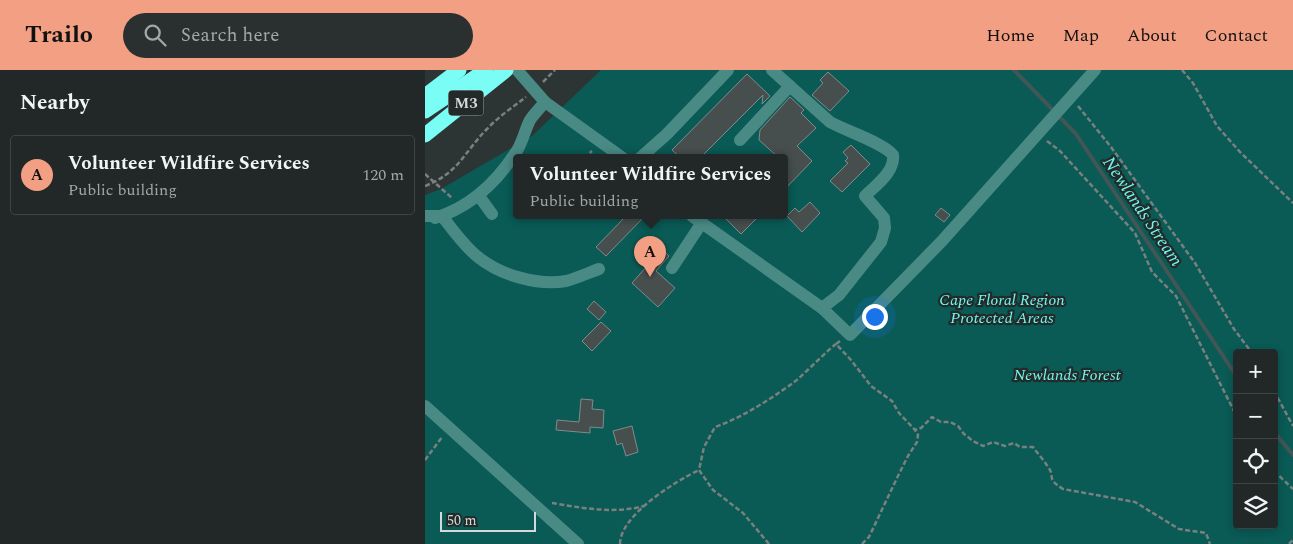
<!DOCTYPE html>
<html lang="en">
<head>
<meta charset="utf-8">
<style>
  body { margin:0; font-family:Spectral,serif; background:#29302f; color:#f1f3f6 }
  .controls { position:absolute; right:15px; bottom:15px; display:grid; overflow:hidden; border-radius:5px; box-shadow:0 2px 8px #0003 }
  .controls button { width:45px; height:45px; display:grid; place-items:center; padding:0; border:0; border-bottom:1px solid #3e4444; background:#212827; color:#f1f3f6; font:25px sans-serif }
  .scale { position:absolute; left:15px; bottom:12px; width:96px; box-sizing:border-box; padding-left:5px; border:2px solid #d4dad9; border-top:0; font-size:14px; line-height:18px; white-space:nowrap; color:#d4dad9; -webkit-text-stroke:4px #222b2a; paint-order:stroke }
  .you { position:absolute; left:449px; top:246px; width:18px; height:18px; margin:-12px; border:4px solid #fff; border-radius:50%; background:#1a73e8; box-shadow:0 0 0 8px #1a73e833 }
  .badge { display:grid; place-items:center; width:32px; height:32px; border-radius:50%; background:#f39f83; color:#111; font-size:16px; font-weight:700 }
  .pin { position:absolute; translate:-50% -41px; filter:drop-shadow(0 1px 2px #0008) }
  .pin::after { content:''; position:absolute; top:26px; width:18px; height:15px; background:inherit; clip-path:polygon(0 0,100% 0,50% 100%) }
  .popup { position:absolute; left:88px; top:84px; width:275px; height:65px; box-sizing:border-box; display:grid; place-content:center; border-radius:5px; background:#212827; filter:drop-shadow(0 1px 4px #0005); font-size:16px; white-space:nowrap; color:#a2a6a7 }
  .popup b { font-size:19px; color:#f1f3f6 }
  .popup::after { content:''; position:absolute; left:50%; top:100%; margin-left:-10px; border:10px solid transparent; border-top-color:#212827 }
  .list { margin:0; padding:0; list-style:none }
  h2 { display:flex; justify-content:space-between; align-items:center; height:65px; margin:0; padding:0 20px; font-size:21px }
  h2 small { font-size:16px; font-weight:400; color:#a2a6a7 }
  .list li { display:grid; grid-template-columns:32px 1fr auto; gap:15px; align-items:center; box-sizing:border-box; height:80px; margin:0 10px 10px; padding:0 10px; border:1px solid #3e4444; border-radius:5px }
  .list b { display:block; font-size:19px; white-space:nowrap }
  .list p { margin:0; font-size:16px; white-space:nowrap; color:#a2a6a7 }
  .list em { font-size:16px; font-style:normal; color:#a2a6a7 }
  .icon { flex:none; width:28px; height:28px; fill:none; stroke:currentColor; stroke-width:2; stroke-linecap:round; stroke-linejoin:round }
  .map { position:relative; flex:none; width:868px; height:474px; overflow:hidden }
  header { display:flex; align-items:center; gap:30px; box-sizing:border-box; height:70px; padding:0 25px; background:#f39f83; color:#111 }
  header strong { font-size:24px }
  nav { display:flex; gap:28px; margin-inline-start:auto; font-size:18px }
  .search { width:350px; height:45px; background:#29302f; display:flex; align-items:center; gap:12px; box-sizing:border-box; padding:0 18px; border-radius:28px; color:#a2a6a7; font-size:19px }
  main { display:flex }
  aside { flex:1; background:#212827 }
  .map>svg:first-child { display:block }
</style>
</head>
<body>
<header>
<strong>Trailo</strong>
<div class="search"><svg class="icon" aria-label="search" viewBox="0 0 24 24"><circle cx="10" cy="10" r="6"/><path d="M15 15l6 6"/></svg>Search here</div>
<nav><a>Home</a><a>Map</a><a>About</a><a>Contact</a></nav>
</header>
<main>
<aside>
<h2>Nearby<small></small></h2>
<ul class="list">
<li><span class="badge">A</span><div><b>Volunteer Wildfire Services</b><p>Public building</p></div><em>120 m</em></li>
</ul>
</aside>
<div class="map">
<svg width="868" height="474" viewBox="0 0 868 474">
  <rect width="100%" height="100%" fill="#2c3534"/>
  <path fill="#0a5a55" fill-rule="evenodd" d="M176,0h692v474h-868v-349l16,-6 91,-53zM91,88h268v58h-268zM812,283h37v172h-37z"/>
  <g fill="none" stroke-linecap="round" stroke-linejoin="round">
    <g stroke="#415655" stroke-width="4">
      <polyline points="589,0 651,64 812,307"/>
      <polyline points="849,362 868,385"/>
    </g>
  </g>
  <g fill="#464f4e" stroke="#818b8a">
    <polygon points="403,2 424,21 405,41 387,25 398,13 395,10"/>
    <polygon points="322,4 345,26 337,34 338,25 275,88 256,88 247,80"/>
    <polygon points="365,27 379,40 376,43 391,58 372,76 387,91 359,120 359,88 354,88 334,70 335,60"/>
    <polygon points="426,75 445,94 417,122 405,111 423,93 420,91 423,88 418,82"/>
    <polygon points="385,132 395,143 377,162 362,146 370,138 374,142"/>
    <polygon points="516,138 525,145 519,152 510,145"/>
    <polygon points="201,146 220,146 181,186 171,177"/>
    <polygon points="298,146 334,146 316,164"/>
    <polygon points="237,179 244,186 231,201 250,218 233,237 207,213"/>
    <polygon points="169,231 181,242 174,250 162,239"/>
    <polygon points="176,252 186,261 167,281 157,271"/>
    <polygon points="156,329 168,330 167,339 179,340 178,358 165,357 165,363 131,360 132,350 154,352"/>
    <polygon points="207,356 213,382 201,386 197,373 192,375 188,361"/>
  </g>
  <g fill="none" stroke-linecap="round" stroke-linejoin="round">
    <g stroke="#79807f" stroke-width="2.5" stroke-dasharray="5 2.5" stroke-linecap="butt">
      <polyline points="757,0 768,13 792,56 815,82 868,133"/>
      <polyline points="118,12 130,0"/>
      <polyline points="653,36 686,77 770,193 809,259 827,283"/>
      <polyline points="622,71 635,81 710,163 727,202 751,226 812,347"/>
      <polyline points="159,88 167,81"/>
      <polyline points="0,104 27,128"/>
      <path d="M0,116c34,-13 39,-34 62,-57 11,-12 26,-22 39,-32"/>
      <path d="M415,271l-4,3 15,16 20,26 21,15 7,12 16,17 6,-2 11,-11 9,5h9l8,4 6,8 9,7 10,5 10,-4 12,4 9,-3 6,4h13c5,7 11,13 15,20 8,10 -3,11 15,22l72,13 44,27 27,4 4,11"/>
      <polyline points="849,321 868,356"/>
      <polyline points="0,390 17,367"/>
      <polyline points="849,401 868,419"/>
      <path d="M127,433c30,5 62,11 92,3"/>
      <path d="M195,474c0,-29 56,-63 79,-74"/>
      <path d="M344,474l-26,-31 -30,-23 -14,-20 5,-23 11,-20c28,-10 54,-27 78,-44 15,-12 28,-27 43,-39"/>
      <polyline points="437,474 444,467 472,408 483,386 492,372 493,365 490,360"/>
      <polyline points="864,474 868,470"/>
    </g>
    <g stroke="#4a8a85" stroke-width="12">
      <polyline points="92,0 120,32 198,88"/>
      <path d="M347,0l58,52c16,9 54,21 63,33 2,17 -17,30 -28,41l19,22 1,10 -4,14 -42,53 -17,13"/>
      <polyline points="315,70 365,16"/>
      <polyline points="215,88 242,64 303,0"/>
      <polyline points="54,126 67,144"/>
      <path d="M0,146h17c11,14 22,30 36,41 22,18 60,29 88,24 11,-3 22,-8 33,-12"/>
      <polyline points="267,146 397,238 425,265 517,171 670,0"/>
      <path d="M10,148c36,-11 63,-37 83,-69 5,-9 7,-19 12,-29 4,-6 10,-12 15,-18"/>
      <polyline points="247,198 276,154"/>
      <polyline points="0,336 153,474"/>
    </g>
    <g stroke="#79fdf4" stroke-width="15">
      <polyline points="0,26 34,0"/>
      <polyline points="0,41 61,0"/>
      <polyline points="0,65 81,0"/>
    </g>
  </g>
  <g text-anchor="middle" stroke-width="4.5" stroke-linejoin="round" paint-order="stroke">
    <rect fill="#222b2a" stroke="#9fa6a4" stroke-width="1" x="23.5" y="20.5" width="35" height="25" rx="4"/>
    <g font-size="15" font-weight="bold" fill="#d4dad9">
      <text x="41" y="38">M3</text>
    </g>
    <g font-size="16" font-style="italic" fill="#72f6ed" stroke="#222b2a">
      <text x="577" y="235">Cape Floral Region<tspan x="577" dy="18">Protected Areas</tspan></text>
      <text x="642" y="310">Newlands Forest</text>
    </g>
    <g font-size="18" font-style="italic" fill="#70f4eb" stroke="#222b2a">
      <text transform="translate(718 141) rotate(56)" y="6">Newlands Stream</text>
    </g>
  </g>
</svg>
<div class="controls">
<button>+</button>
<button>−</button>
<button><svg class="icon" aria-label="locate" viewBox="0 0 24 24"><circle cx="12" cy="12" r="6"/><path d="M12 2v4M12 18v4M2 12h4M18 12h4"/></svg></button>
<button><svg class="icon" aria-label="layers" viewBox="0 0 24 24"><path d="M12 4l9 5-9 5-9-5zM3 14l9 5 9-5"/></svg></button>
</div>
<div class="scale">50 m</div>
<div class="you"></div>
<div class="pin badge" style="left:225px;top:207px">A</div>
<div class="popup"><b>Volunteer Wildfire Services</b>Public building</div>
</div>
</main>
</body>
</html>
